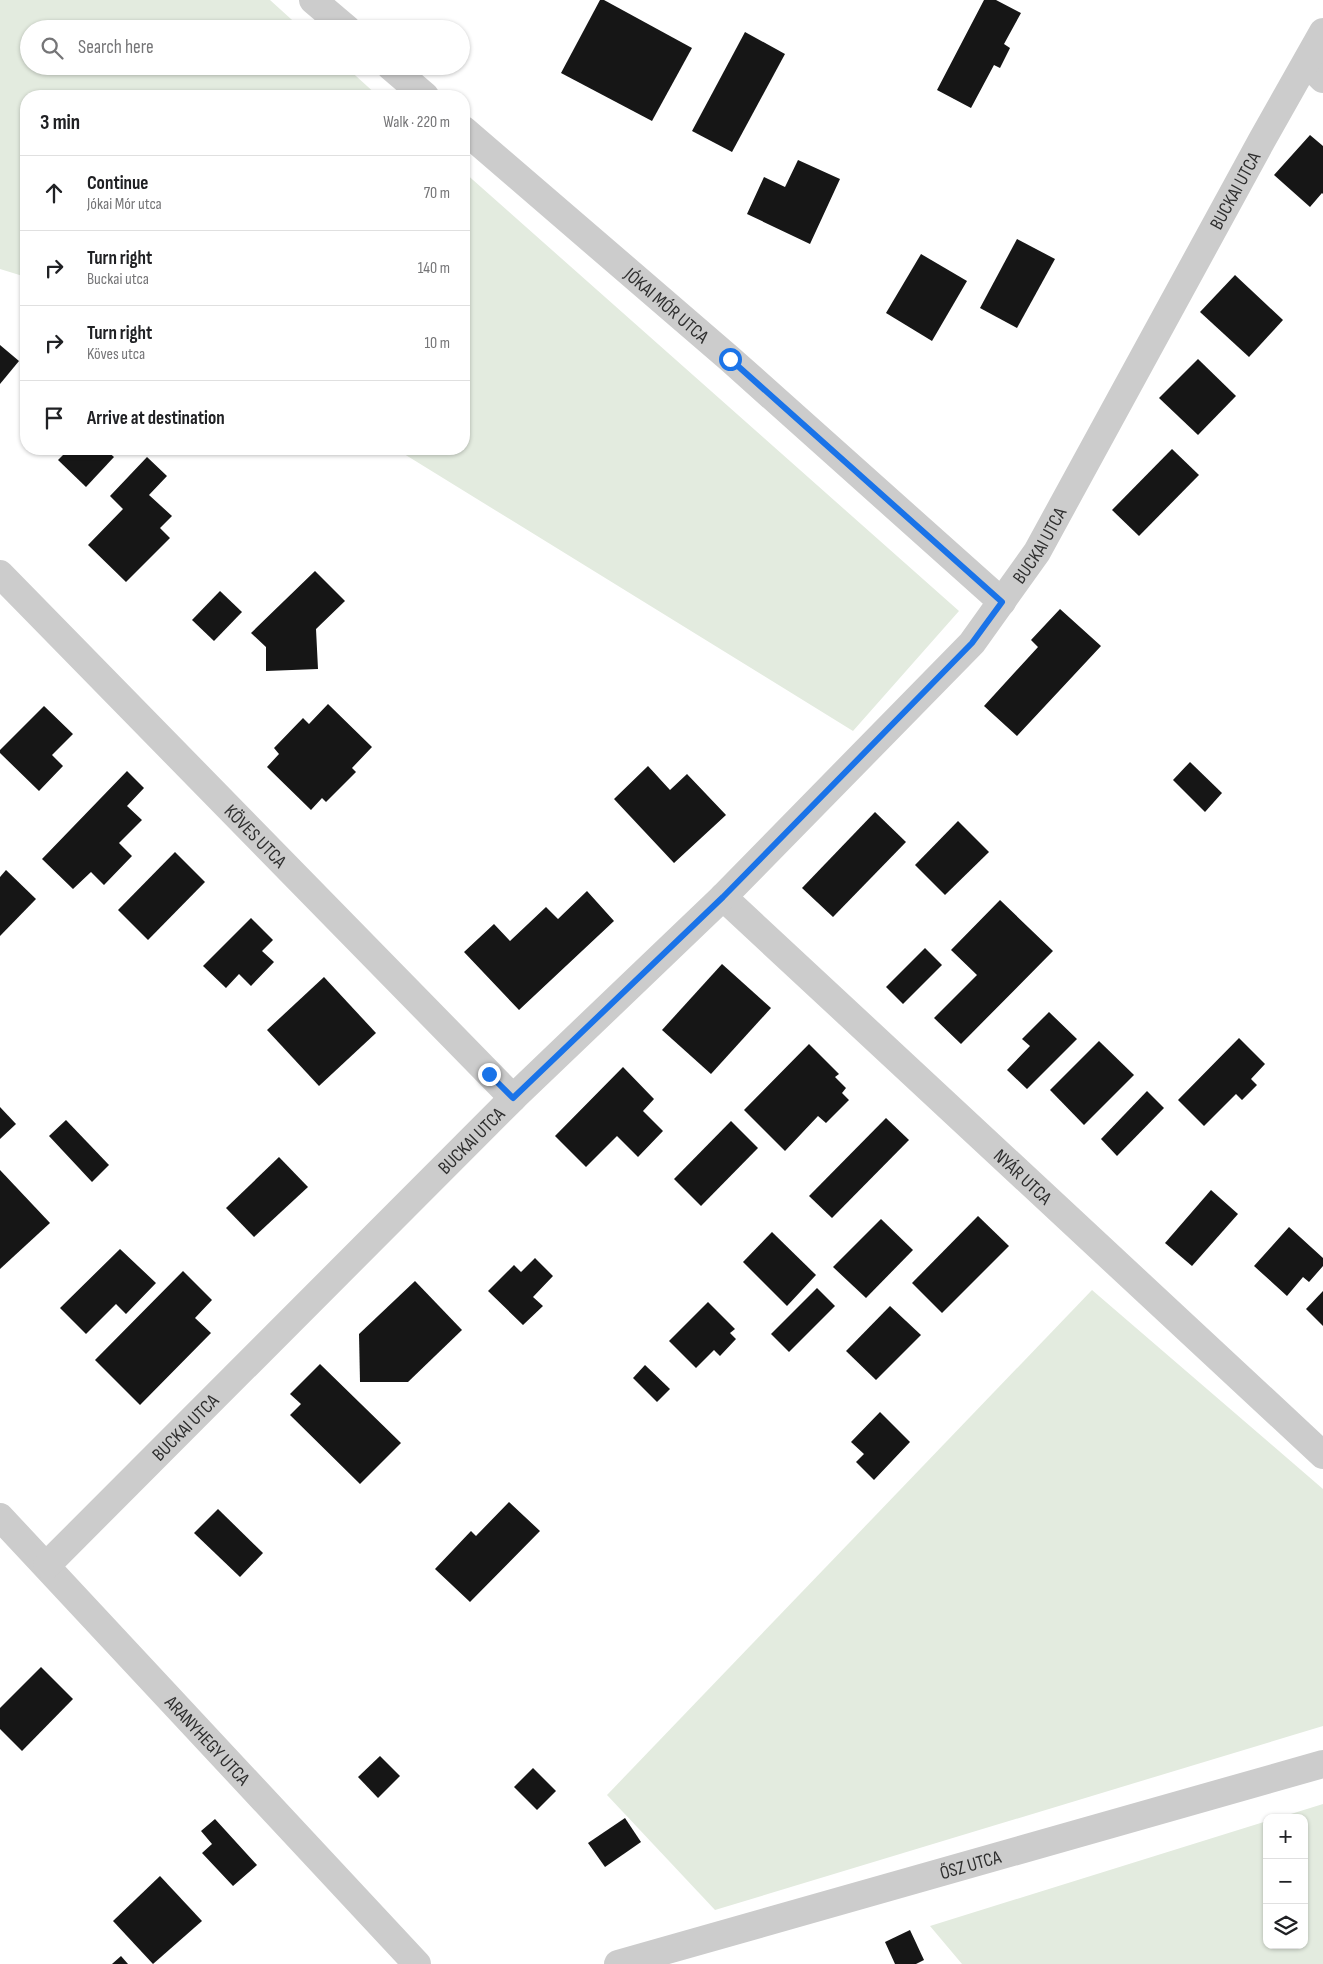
<!DOCTYPE html>
<html lang="en">
<head>
<meta charset="utf-8">
<style>
  body { margin:0; font-family:"Sofia Sans Condensed",sans-serif; background:#f2f2f2; color:#202124 }
  .controls { position:absolute; right:15px; bottom:15px; display:grid; overflow:hidden; border-radius:10px; box-shadow:0 1px 4px #0004 }
  .controls button { width:45px; height:45px; display:grid; place-items:center; padding:0; border:0; border-bottom:1px solid #e0e0e0; background:#fff; color:#202124; font:25px sans-serif }
  .stop { position:absolute; width:15px; height:15px; margin:-11px; border:4px solid #1a73e8; border-radius:50%; background:#fff }
  .stop.end { background:#1a73e8; border-color:#fff; box-shadow:0 1px 5px #0008 }
  .list { margin:0; padding:0; list-style:none }
  h2 { display:flex; justify-content:space-between; align-items:center; height:65px; margin:0; padding:0 20px; font-size:21px }
  h2 small { font-size:16px; font-weight:400; color:#757577 }
  .list li { display:grid; grid-template-columns:32px 1fr auto; gap:15px; align-items:center; box-sizing:border-box; height:75px; padding:0 20px; border-top:1px solid #e0e0e0 }
  .list b { display:block; font-size:19px; white-space:nowrap }
  .list p { margin:0; font-size:16px; white-space:nowrap; color:#757577 }
  .list em { font-size:16px; font-style:normal; color:#757577 }
  .icon { flex:none; width:28px; height:28px; fill:none; stroke:currentColor; stroke-width:2; stroke-linecap:round; stroke-linejoin:round }
  .map { position:relative; flex:none; width:1323px; height:1964px; overflow:hidden }
  .search { position:absolute; background:#fff; box-shadow:0 1px 4px #0004; left:20px; top:20px; width:450px; height:55px; display:flex; align-items:center; gap:12px; box-sizing:border-box; padding:0 18px; border-radius:28px; color:#757577; font-size:19px }
  .panel { position:absolute; background:#fff; box-shadow:0 1px 4px #0004; left:20px; top:90px; width:450px; height:365px; border-radius:20px }
  .map>svg:first-child { display:block }
</style>
</head>
<body>
<div class="map">
<svg width="1323" height="1964" viewBox="0 0 1323 1964">
  <rect width="100%" height="100%" fill="#fff"/>
  <g fill="#e3ebdf">
    <polygon points="0,0 270,0 302,29 29,29 29,66 345,66 378,96 26,96 26,277 0,269"/>
    <polygon points="464,172 959,611 853,731 396,449 464,449"/>
    <polygon points="1092,1290 1323,1489 1323,1726 715,1910 607,1795"/>
    <polygon points="1323,1804 1323,1964 962,1964 930,1926 1267,1821 1267,1945 1304,1945 1304,1818 1278,1818"/>
  </g>
  <g fill="#161616">
    <polygon points="600,0 604,0 692,48 652,121 561,73"/>
    <polygon points="984,0 996,0 1021,13 1004,44 1010,48 1000,68 994,65 971,108 937,90"/>
    <polygon points="745,32 785,54 732,152 692,131"/>
    <polygon points="1310,135 1323,146 1323,194 1322,193 1310,207 1274,175"/>
    <polygon points="798,160 840,179 810,244 747,214 764,177 785,187"/>
    <polygon points="1017,239 1055,259 1017,328 980,308"/>
    <polygon points="921,254 967,281 932,341 886,313"/>
    <polygon points="1235,275 1283,320 1249,357 1200,312"/>
    <polygon points="0,345 19,361 0,384"/>
    <polygon points="1198,359 1236,396 1198,435 1159,398"/>
    <polygon points="69,449 105,449 114,457 86,487 58,460"/>
    <polygon points="1172,449 1199,475 1139,536 1112,510"/>
    <polygon points="147,457 167,476 149,495 172,516 160,528 170,538 126,582 88,545 123,509 110,496"/>
    <polygon points="315,571 345,601 316,629 318,669 266,671 266,647 251,633"/>
    <polygon points="220,591 242,612 214,641 192,620"/>
    <polygon points="1060,609 1101,646 1017,736 984,706 1038,647 1031,640"/>
    <polygon points="328,704 372,747 352,768 356,772 326,802 322,798 311,810 267,767 279,754 274,748 303,718 309,724"/>
    <polygon points="44,706 73,734 52,755 63,766 39,791 0,753 0,750"/>
    <polygon points="1190,762 1222,793 1205,812 1173,780"/>
    <polygon points="648,766 670,790 687,774 726,815 674,863 614,799"/>
    <polygon points="127,771 144,788 127,806 142,820 119,843 132,856 104,885 91,872 73,889 42,859"/>
    <polygon points="875,812 906,842 833,917 802,888"/>
    <polygon points="958,821 989,852 945,895 915,865"/>
    <polygon points="175,852 205,882 148,940 118,910"/>
    <polygon points="6,870 36,899 0,936 0,877"/>
    <polygon points="587,891 614,921 519,1010 464,952 494,924 510,941 546,907 558,919"/>
    <polygon points="1000,900 1053,951 961,1044 934,1018 977,975 951,950"/>
    <polygon points="251,918 273,940 262,951 274,962 251,986 239,974 226,988 203,966"/>
    <polygon points="925,948 942,965 903,1004 886,987"/>
    <polygon points="722,964 771,1008 711,1074 662,1030"/>
    <polygon points="324,977 376,1033 319,1086 267,1030"/>
    <polygon points="1049,1012 1077,1039 1027,1089 1007,1070 1030,1046 1022,1039"/>
    <polygon points="1239,1038 1265,1064 1251,1079 1257,1085 1242,1100 1236,1094 1204,1126 1178,1100"/>
    <polygon points="1099,1041 1134,1075 1084,1125 1050,1090"/>
    <polygon points="809,1044 839,1074 835,1077 846,1088 842,1093 849,1100 826,1123 818,1116 785,1151 744,1110"/>
    <polygon points="623,1067 654,1099 643,1111 663,1131 638,1157 617,1136 586,1167 555,1136"/>
    <polygon points="1147,1091 1164,1108 1117,1156 1101,1139"/>
    <polygon points="0,1107 16,1124 0,1139"/>
    <polygon points="886,1118 909,1140 832,1218 809,1196"/>
    <polygon points="66,1120 109,1165 92,1182 49,1136"/>
    <polygon points="731,1121 758,1148 701,1206 674,1179"/>
    <polygon points="279,1157 308,1187 254,1237 226,1208"/>
    <polygon points="0,1170 50,1223 0,1269"/>
    <polygon points="1211,1190 1238,1214 1192,1266 1165,1243"/>
    <polygon points="978,1216 1009,1246 942,1313 912,1283"/>
    <polygon points="881,1219 913,1250 866,1298 833,1267"/>
    <polygon points="1289,1227 1323,1258 1323,1266 1309,1282 1303,1277 1287,1296 1254,1266"/>
    <polygon points="772,1232 816,1275 787,1306 743,1262"/>
    <polygon points="120,1249 156,1283 126,1314 116,1304 86,1334 60,1308"/>
    <polygon points="535,1258 553,1276 533,1297 543,1306 523,1325 488,1291 514,1265 521,1272"/>
    <polygon points="183,1271 212,1300 195,1318 211,1333 140,1405 95,1360"/>
    <polygon points="415,1281 462,1330 408,1382 360,1382 359,1334"/>
    <polygon points="817,1288 835,1306 789,1352 771,1334"/>
    <polygon points="1323,1291 1323,1326 1306,1309"/>
    <polygon points="708,1302 735,1329 730,1333 736,1339 720,1356 714,1350 696,1368 669,1341"/>
    <polygon points="890,1306 921,1335 876,1380 846,1351"/>
    <polygon points="320,1364 401,1443 360,1484 290,1415 301,1404 290,1394"/>
    <polygon points="645,1365 670,1389 657,1402 633,1378"/>
    <polygon points="880,1412 910,1442 874,1480 856,1462 864,1454 851,1442"/>
    <polygon points="509,1502 540,1531 470,1602 435,1569 471,1531 476,1536"/>
    <polygon points="218,1509 263,1553 240,1577 194,1533"/>
    <polygon points="41,1667 73,1699 22,1751 0,1729 0,1708"/>
    <polygon points="380,1756 400,1776 378,1798 358,1777"/>
    <polygon points="533,1768 556,1791 537,1810 514,1787"/>
    <polygon points="625,1818 641,1842 605,1867 588,1843"/>
    <polygon points="215,1819 257,1865 233,1886 202,1853 212,1844 201,1831"/>
    <polygon points="160,1876 202,1921 153,1964 113,1921"/>
    <polygon points="910,1930 924,1960 916,1964 895,1964 885,1942"/>
    <polygon points="121,1956 128,1964 112,1964"/>
  </g>
  <g fill="none" stroke-linecap="round" stroke-linejoin="round">
    <g stroke="#ccc" stroke-width="28">
      <polyline points="313,0 347,29"/>
      <polyline points="1307,63 1323,79"/>
      <polyline points="390,66 425,96"/>
      <path id="s1" d="M464,130l266,229 272,243"/>
      <path id="s2" d="M0,574l513,524"/>
      <path id="s3" d="M723,897l600,558"/>
      <path id="s4" d="M0,1517l417,447"/>
      <path id="s5" d="M47,1565l466,-467 210,-201 249,-254 65,-91 225,-412 61,-108"/>
      <path id="s6" d="M618,1964l705,-200"/>
    </g>
  </g>
  <g fill="none" stroke-linecap="round" stroke-linejoin="round">
    <polyline stroke="#1a73e8" stroke-width="6" points="489,1074 513,1098 723,897 972,643 1002,602 730,359"/>
  </g>
  <g text-anchor="middle" stroke-width="5" stroke-linejoin="round" paint-order="stroke">
    <g font-size="19" fill="#2f2f2f" stroke="#fff">
      <text dy="7" stroke="none"><textPath href="#s5" startOffset="1830">BUCKAI UTCA</textPath></text>
      <text dy="7" stroke="none"><textPath href="#s1" startOffset="268">JÓKAI MÓR UTCA</textPath></text>
      <text dy="7" stroke="none"><textPath href="#s5" startOffset="1425">BUCKAI UTCA</textPath></text>
      <text dy="7" stroke="none"><textPath href="#s2" startOffset="366">KÖVES UTCA</textPath></text>
      <text dy="7" stroke="none"><textPath href="#s5" startOffset="600">BUCKAI UTCA</textPath></text>
      <text dy="7" stroke="none"><textPath href="#s3" startOffset="410">NYÁR UTCA</textPath></text>
      <text dy="7" stroke="none"><textPath href="#s5" startOffset="195">BUCKAI UTCA</textPath></text>
      <text dy="7" stroke="none"><textPath href="#s4" startOffset="305">ARANYHEGY UTCA</textPath></text>
      <text dy="7" stroke="none"><textPath href="#s6" startOffset="366">ŐSZ UTCA</textPath></text>
    </g>
  </g>
</svg>
<div class="controls">
<button>+</button>
<button>−</button>
<button><svg class="icon" aria-label="layers" viewBox="0 0 24 24"><path d="M12 4l9 5-9 5-9-5zM3 14l9 5 9-5"/></svg></button>
</div>
<div class="stop" style="left:730px;top:359px"></div>
<div class="stop end" style="left:489px;top:1074px"></div>
<div class="search"><svg class="icon" aria-label="search" viewBox="0 0 24 24"><circle cx="10" cy="10" r="6"/><path d="M15 15l6 6"/></svg>Search here</div>
<section class="panel">
<h2>3 min<small>Walk · 220 m</small></h2>
<ul class="list">
<li><svg class="icon" aria-label="ahead" viewBox="0 0 24 24"><path d="M12 20V5M6 11l6-6 6 6"/></svg><div><b>Continue</b><p>Jókai Mór utca</p></div><em>70 m</em></li>
<li><svg class="icon" aria-label="right" viewBox="0 0 24 24"><path d="M7 20v-9h11M14 6l5 5-5 5"/></svg><div><b>Turn right</b><p>Buckai utca</p></div><em>140 m</em></li>
<li><svg class="icon" aria-label="right" viewBox="0 0 24 24"><path d="M7 20v-9h11M14 6l5 5-5 5"/></svg><div><b>Turn right</b><p>Köves utca</p></div><em>10 m</em></li>
<li><svg class="icon" aria-label="arrive" viewBox="0 0 24 24"><path d="M6 21V4h12l-3 4 3 4H6"/></svg><div><b>Arrive at destination</b></div></li>
</ul>
</section>
</div>
</body>
</html>
